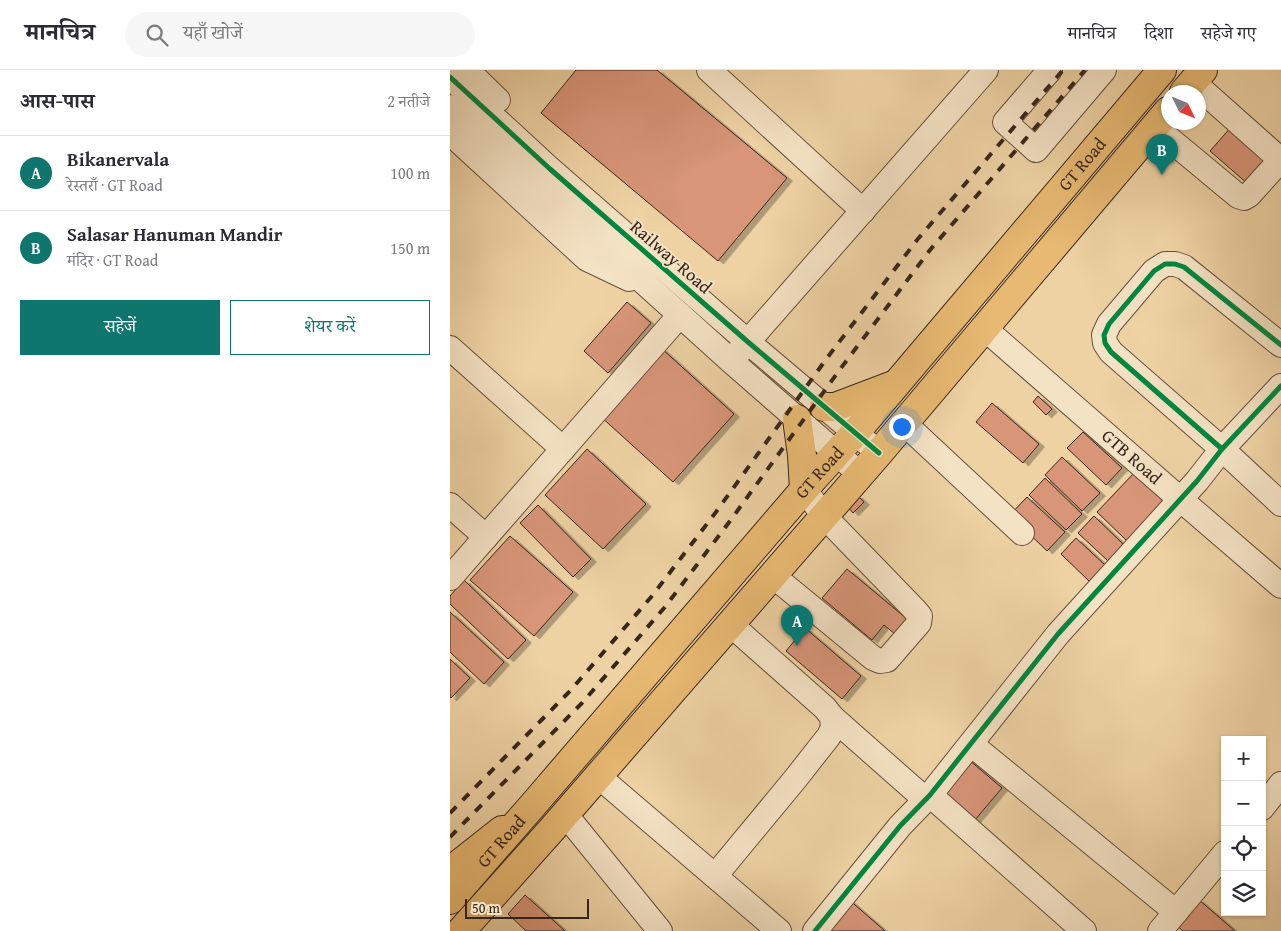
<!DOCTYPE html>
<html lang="hi">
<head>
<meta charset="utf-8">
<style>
  body { margin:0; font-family:"Gentium Book Plus","Noto Serif Devanagari",serif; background:#f7f7f7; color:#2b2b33 }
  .controls { position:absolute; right:15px; bottom:15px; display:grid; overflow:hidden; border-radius:0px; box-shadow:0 1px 4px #0004 }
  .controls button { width:45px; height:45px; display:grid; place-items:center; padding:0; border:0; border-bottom:1px solid #e1e1e2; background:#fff; color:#2b2b33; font:25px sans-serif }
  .compass { position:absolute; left:711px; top:15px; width:45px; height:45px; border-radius:50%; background:#fff; box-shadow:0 1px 4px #0004; rotate:133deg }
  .scale { position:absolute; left:15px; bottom:12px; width:124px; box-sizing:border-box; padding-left:5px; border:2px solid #382519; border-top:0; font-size:14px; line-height:18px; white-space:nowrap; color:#382519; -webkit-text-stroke:4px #f4e2c4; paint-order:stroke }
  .you { position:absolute; left:451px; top:356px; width:18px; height:18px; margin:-12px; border:4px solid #fff; border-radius:50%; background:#1a73e8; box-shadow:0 0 0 8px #1a73e833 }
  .badge { display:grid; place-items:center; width:32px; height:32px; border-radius:50%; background:#0f766e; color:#fff; font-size:16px; font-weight:700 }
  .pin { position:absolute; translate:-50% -41px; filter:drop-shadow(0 1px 2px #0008) }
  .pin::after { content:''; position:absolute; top:26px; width:18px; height:15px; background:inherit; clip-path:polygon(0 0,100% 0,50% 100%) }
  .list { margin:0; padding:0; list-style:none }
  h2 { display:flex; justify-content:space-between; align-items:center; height:65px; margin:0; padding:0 20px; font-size:21px }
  h2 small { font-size:16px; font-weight:400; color:#7c7c81 }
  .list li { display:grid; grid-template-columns:32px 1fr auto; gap:15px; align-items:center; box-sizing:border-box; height:75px; padding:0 20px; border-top:1px solid #e1e1e2 }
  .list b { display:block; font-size:19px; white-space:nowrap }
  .list p { margin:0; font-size:16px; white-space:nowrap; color:#7c7c81 }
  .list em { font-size:16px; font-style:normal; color:#7c7c81 }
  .actions { display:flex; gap:10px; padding:15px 20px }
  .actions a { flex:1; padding:11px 0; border:1px solid #0f766e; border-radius:0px; text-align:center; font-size:18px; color:#0f766e }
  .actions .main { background:#0f766e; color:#fff }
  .icon { flex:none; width:28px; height:28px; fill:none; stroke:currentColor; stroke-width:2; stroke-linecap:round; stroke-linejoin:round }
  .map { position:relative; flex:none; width:831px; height:861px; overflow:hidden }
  header { display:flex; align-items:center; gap:30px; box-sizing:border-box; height:70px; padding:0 25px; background:#fff; border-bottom:1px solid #e1e1e2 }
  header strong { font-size:24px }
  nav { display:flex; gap:28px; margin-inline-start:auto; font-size:18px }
  .search { width:350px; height:45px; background:#f7f7f7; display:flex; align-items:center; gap:12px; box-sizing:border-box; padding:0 18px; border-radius:28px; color:#7c7c81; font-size:19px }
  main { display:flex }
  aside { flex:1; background:#fff }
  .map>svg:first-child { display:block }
</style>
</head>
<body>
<header>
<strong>मानचित्र</strong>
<div class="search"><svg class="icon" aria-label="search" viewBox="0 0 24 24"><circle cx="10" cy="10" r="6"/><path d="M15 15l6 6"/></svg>यहाँ खोजें</div>
<nav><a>मानचित्र</a><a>दिशा</a><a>सहेजे गए</a></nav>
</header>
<main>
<aside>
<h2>आस-पास<small>2 नतीजे</small></h2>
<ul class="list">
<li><span class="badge">A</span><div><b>Bikanervala</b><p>रेस्तराँ · GT Road</p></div><em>100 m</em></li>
<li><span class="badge">B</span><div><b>Salasar Hanuman Mandir</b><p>मंदिर · GT Road</p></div><em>150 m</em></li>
</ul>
<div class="actions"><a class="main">सहेजें</a><a>शेयर करें</a></div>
</aside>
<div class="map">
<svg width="831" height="861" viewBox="0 0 831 861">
  <defs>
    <filter id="shadow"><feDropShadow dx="5.5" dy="3" stdDeviation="0" flood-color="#0004"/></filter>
  </defs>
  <rect width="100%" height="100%" fill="#eed2a4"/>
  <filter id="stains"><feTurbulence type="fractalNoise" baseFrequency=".004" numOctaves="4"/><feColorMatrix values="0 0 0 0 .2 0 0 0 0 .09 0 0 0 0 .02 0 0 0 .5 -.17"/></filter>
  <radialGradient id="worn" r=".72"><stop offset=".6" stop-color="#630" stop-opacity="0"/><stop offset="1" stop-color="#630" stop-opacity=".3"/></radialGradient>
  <g fill="#d89578" stroke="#382519" filter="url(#shadow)">
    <polygon points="126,0 207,0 337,108 268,191 91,43"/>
    <polygon points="782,56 821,90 799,115 760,81"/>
    <polygon points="177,232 201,253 158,303 134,281"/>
    <polygon points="211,278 284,344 223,412 150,346"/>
    <polygon points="588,326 602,339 596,345 583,332"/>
    <polygon points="542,333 589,374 573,393 526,352"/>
    <polygon points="633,362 672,398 656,415 617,378"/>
    <polygon points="137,379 196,434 153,479 95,425"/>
    <polygon points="612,387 650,423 632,441 595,405"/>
    <polygon points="684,403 714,432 677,471 647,442"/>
    <polygon points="595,408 632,444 616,460 579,425"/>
    <polygon points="407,425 414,432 403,443 397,436"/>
    <polygon points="577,427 615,462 597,481 560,445"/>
    <polygon points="88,435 141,489 123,507 70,453"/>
    <polygon points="644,446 673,474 658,491 628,463"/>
    <polygon points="60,466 123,522 84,566 20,510"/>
    <polygon points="626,468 656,496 641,513 611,484"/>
    <polygon points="397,499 463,554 451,569 434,555 422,570 372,528"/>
    <polygon points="14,510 76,570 58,589 0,534 0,526"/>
    <polygon points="0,542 54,592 34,614 0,582"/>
    <polygon points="355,558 411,606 392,629 336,581"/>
    <polygon points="0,589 20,608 1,628 0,627"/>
    <polygon points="518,689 552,718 519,757 485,728"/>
    <polygon points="75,825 115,861 76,861 58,844"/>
    <polygon points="397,828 435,861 369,861"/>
    <polygon points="748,829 785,861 733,861 726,855"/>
  </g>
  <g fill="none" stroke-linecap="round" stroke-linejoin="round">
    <g stroke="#66503c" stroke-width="26">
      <g id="minor">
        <polyline points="17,0 48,30"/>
        <polyline points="259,0 413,141"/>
        <polyline points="600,0 555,52 586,80 654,0"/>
        <polyline points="0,7 100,99 298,272 429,383"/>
        <polyline points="0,37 281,291 410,404"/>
        <polyline points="705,57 788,126 794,128 799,125 826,95 827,88 824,84 743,12"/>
        <polyline points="0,63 137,189 179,209"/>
        <path id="s1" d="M534,258l196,171 101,87"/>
        <polyline points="831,275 734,197 725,194 715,194 704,201 659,254 654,265 655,273 661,282 772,379 831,434"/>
        <polyline points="0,278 113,379"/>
        <polyline points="288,283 536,0"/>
        <polyline points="454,353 572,463"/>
        <polyline points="0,435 36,467"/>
        <polyline points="322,505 423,588 430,591 437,590 469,553 470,546 464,539 374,446 354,419"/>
        <polyline points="0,508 230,245"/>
        <polyline points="382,647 476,730"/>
        <polyline points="521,674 726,842"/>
        <polyline points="148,706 329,861"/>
        <polyline points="480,725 634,861"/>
        <polyline points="812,738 831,714"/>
        <polyline points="115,744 210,861"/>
        <polyline points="265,806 346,708 379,666 383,657 382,647 375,638 280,554"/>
        <polyline points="365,861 450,756 480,725 608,564 747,411 772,379 831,316"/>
        <polyline points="710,861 775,783"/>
      </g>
    </g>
    <g stroke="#382519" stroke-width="30">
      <polyline id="major" points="0,801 52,760"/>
    </g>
    <g stroke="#382519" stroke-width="30">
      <g id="highway">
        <polyline points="734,22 753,0"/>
        <polyline points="374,337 385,337 443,315"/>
        <polyline points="347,349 352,385 354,419"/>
        <path id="s2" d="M0,830l83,-95 281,-327 41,-45 307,-363"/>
        <polyline points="11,861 104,757 429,383 718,41"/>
      </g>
    </g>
    <use href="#minor" stroke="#f4e2c4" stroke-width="24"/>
    <use href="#major" stroke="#e7b972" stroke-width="28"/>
    <use href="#highway" stroke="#e7b972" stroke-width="28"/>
    <g stroke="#382519" stroke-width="4" stroke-dasharray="9 9" stroke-linecap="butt">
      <polyline points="0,743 120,621 202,526 266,442 377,288 467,170 613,0"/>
      <polyline points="0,767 132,633 215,537 280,451 391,298 480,180 635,0"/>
    </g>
    <g stroke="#f4e2c4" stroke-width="8">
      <g id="cycleway">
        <polyline points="0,7 100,99 298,272 429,383"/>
        <polyline points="772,379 661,282 655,273 654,265 659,254 704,201 715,194 725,194 734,197 831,275"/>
        <polyline points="365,861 450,756 480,725 608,564 747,411 772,379 831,316"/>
      </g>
    </g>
    <use href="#cycleway" stroke="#00873e" stroke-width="5"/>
  </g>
  <g text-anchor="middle" stroke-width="4" stroke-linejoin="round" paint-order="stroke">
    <g font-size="18" fill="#382519" stroke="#f4e2c4">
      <text dy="6" stroke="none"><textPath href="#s2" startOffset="970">GT Road</textPath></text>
      <text transform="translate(221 187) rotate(41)" y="6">Railway Road</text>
      <text dy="6" stroke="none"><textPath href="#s1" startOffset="196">GTB Road</textPath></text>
      <text dy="6" stroke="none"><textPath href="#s2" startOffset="565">GT Road</textPath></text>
      <text dy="6" stroke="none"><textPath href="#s2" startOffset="78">GT Road</textPath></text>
    </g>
  </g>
  <rect width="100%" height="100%" filter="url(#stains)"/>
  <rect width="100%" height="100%" fill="url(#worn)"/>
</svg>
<div class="controls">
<button>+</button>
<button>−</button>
<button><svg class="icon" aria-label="locate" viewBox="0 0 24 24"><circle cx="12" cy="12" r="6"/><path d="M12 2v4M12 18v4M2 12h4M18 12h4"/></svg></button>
<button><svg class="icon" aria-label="layers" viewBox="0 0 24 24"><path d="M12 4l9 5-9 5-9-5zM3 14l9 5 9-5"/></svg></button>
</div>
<svg class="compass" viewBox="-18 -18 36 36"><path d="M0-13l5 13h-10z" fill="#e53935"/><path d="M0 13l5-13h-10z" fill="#7c7c81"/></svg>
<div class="scale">50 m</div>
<div class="you"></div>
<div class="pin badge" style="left:347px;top:576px">A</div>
<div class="pin badge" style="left:712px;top:105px">B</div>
</div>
</main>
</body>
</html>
